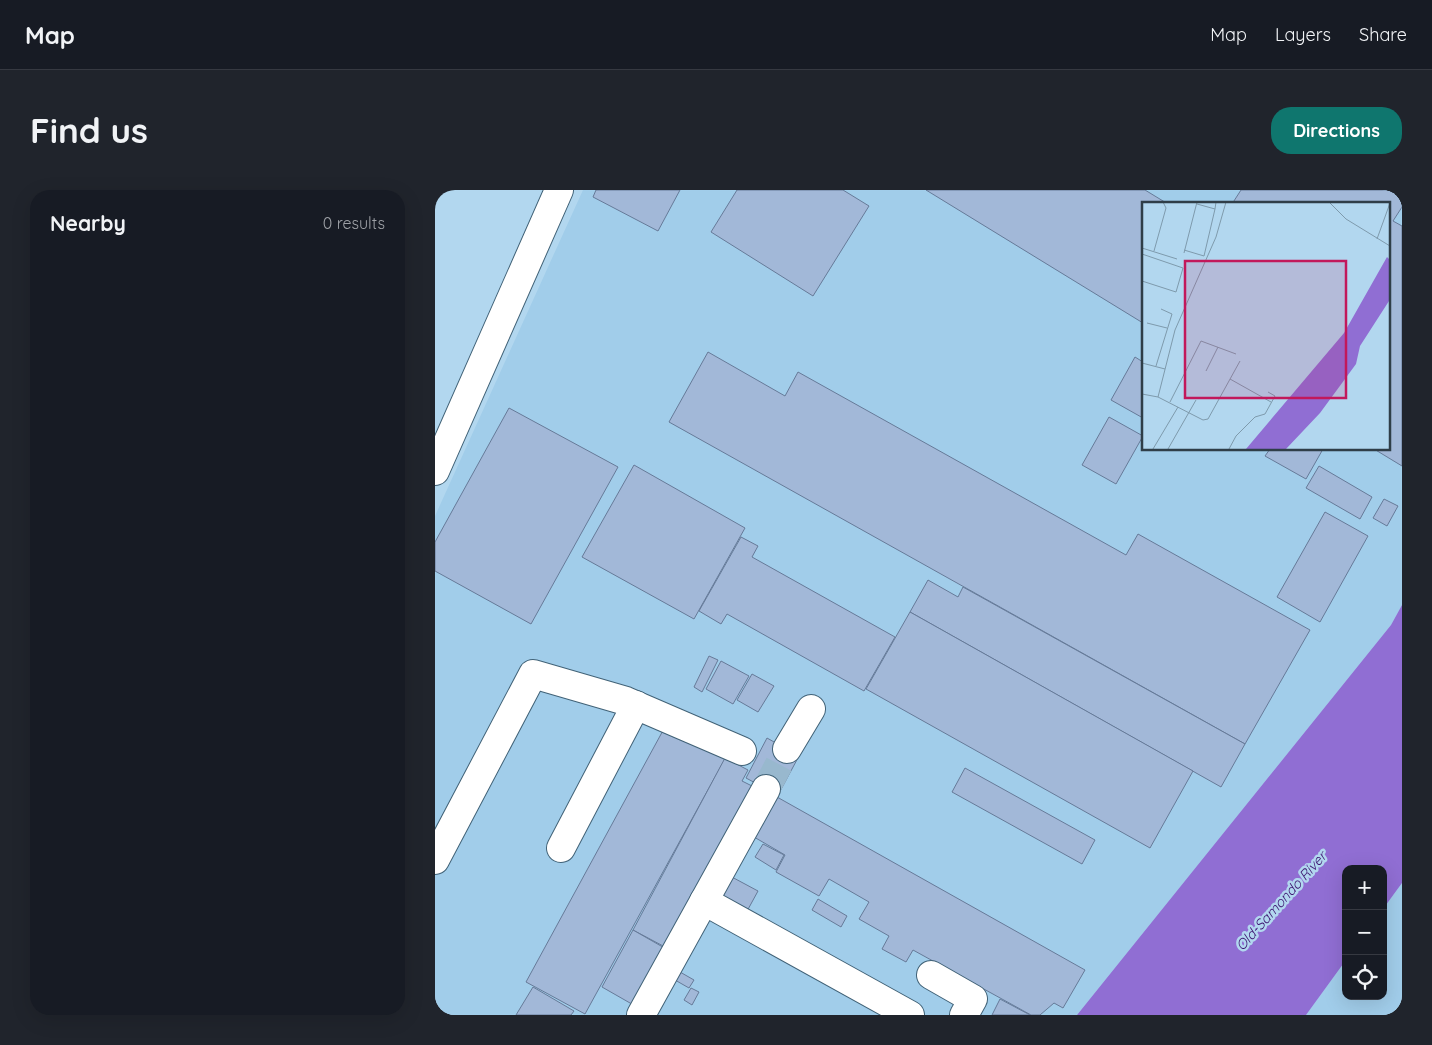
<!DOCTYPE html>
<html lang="en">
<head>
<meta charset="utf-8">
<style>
  body { margin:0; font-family:Quicksand,sans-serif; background:#20242c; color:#f1f3f6 }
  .controls { position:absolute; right:15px; bottom:15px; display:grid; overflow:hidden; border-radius:10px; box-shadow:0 5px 20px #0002 }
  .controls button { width:45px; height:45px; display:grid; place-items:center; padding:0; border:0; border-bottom:1px solid #363941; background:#171b24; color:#f1f3f6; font:25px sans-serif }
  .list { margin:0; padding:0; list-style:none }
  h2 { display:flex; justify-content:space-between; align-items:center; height:65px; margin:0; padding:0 20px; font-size:21px }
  h2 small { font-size:16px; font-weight:400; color:#9ea1a6 }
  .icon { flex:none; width:28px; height:28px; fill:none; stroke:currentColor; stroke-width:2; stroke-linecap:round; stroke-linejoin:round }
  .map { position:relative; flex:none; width:967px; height:825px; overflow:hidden; border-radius:20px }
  header { display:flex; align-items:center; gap:30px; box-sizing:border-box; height:70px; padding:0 25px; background:#171b24; border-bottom:1px solid #363941 }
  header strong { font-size:24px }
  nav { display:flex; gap:28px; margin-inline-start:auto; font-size:18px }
  .intro { display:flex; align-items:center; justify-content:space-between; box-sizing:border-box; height:120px; padding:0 30px }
  h1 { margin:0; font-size:35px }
  .button { padding:12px 22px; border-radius:20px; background:#0f766e; color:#fff; font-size:18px; font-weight:700 }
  main { display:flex; gap:30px; padding:0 30px }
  aside { flex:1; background:#171b24; border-radius:20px; box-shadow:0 5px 20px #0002 }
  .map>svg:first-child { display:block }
</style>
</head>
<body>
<header>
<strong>Map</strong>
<nav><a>Map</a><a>Layers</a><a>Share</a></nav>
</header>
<div class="intro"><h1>Find us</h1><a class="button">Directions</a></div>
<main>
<aside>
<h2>Nearby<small>0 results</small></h2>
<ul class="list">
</ul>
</aside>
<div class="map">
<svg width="967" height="825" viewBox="0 0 967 825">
  <rect width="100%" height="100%" fill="#b2d7ef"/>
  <g fill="#a1cdea" fill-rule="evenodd">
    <path d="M148,0h819v415l-11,20 -314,390h-642v-499zM708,14h245v245h-245z"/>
    <polygon points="967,693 967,825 871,825 911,770 911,806 948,806 948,719"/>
  </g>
  <polygon fill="#906ed3" points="967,415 967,693 948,719 948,679 911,679 911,770 871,825 642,825 956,435"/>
  <g fill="#a2b8d8" stroke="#667a98">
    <polygon points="161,0 245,0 223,41 158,7"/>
    <polygon points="302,0 408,0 434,16 378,106 276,42"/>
    <polygon points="491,0 710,0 733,14 708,14 708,133"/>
    <polygon points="806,0 958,0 967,6 967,17 958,31 967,36 967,276 939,259 953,259 953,14 797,14"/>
    <polygon points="273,162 350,206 363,182 691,365 703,344 875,440 810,554 234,232"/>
    <polygon points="700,167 708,172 708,228 676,210"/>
    <polygon points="74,218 183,277 96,434 0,381 0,352"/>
    <polygon points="674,227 708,246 681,294 647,275"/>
    <polygon points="835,259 888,259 871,289 830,266"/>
    <polygon points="199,275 310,338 259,429 147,367"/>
    <polygon points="884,276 937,307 925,329 871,298"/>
    <polygon points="949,309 963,316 952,336 938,328"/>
    <polygon points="890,322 933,346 885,432 842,407"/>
    <polygon points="306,347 323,356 317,367 460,447 429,501 292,424 286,434 264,421"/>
    <polygon points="493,390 523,407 528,397 810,554 786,597 475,422"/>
    <polygon points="475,422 758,581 715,658 431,499"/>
    <polygon points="274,466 283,470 267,502 259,497"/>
    <polygon points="286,471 314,486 298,514 271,499"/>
    <polygon points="317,484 339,496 323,522 302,510"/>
    <polygon points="231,535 291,567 150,824 91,792"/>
    <polygon points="332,548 364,566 343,605 311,588"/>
    <polygon points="290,568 313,580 307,591 317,596 230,757 198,740"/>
    <polygon points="530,578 660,650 647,674 517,602"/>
    <polygon points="342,607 650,780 628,818 619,813 605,825 596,825 478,760 471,772 447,759 454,746 424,729 434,712 394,689 384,706 341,682 350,665 319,647"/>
    <polygon points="328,654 349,665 341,680 320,667"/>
    <polygon points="295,686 323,701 311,723 283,708"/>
    <polygon points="383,709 412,726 406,737 377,720"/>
    <polygon points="198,740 233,760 202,817 167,797"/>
    <polygon points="245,782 259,790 254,798 240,790"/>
    <polygon points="98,797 139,821 136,825 81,825"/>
    <polygon points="256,798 264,802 257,815 249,810"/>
    <polygon points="565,809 595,825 557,825"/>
  </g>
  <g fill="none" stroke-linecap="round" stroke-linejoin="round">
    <polyline stroke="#98b8ce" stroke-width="28" stroke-dasharray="28 14" stroke-linecap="butt" points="331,599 352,559"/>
    <g stroke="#416277" stroke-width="30">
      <g id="minor">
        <polyline points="0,281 124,0"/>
        <polyline points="352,559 376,519"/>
        <polyline points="126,658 201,515"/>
        <polyline points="0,670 98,484 191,511 307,561"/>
        <polyline points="269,711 475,825"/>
        <polyline points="496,785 538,809 529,825"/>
        <polyline points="206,825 331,599"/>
      </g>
    </g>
    <use href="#minor" stroke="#fff" stroke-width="28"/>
  </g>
  <g text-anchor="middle" stroke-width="5" stroke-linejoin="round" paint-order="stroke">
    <g font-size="14" font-style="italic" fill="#3c136f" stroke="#b2d7ef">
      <text transform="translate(846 711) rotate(-48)" y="5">Old-Samondo River</text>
    </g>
  </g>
  <g transform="translate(707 12)">
    <rect width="248" height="248" fill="#b2d7ef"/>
    <path d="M245,55l2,2v42l-29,45 -4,18 -36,49 -34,36h-40l98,-116z" fill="#906ed3"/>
    <path fill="none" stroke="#7e9aac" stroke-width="1" d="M187,0l17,17 44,27M55,2l18,5 1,-7M235,37l13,-36M0,46l35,11M42,48l20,6 11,-47M12,49l12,-43 -3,-6M42,51l13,-51M0,52l41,14 -7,24 -34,-11M5,121l20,5M0,161l23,6M14,164l16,-52 -11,-5M64,169l12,-24M88,177l41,23M0,192l16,3 45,23 5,-1 32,-58M16,195l17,-67 41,-93 10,-35M28,200l31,-61 35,13M11,247l25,-42M26,247l28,-49M87,247l7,-13 19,-19 10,-3 10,-18 -7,-4"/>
    <path fill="#c2185b" fill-opacity="0.15" stroke="#c2185b" stroke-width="2.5" d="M43,59h161v137h-161z"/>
    <rect width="248" height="248" fill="none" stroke="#2f3e48" stroke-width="2.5"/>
  </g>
</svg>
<div class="controls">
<button>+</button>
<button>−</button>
<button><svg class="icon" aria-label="locate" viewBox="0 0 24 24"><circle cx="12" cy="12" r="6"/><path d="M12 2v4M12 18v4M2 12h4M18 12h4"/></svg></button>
</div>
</div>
</main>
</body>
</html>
